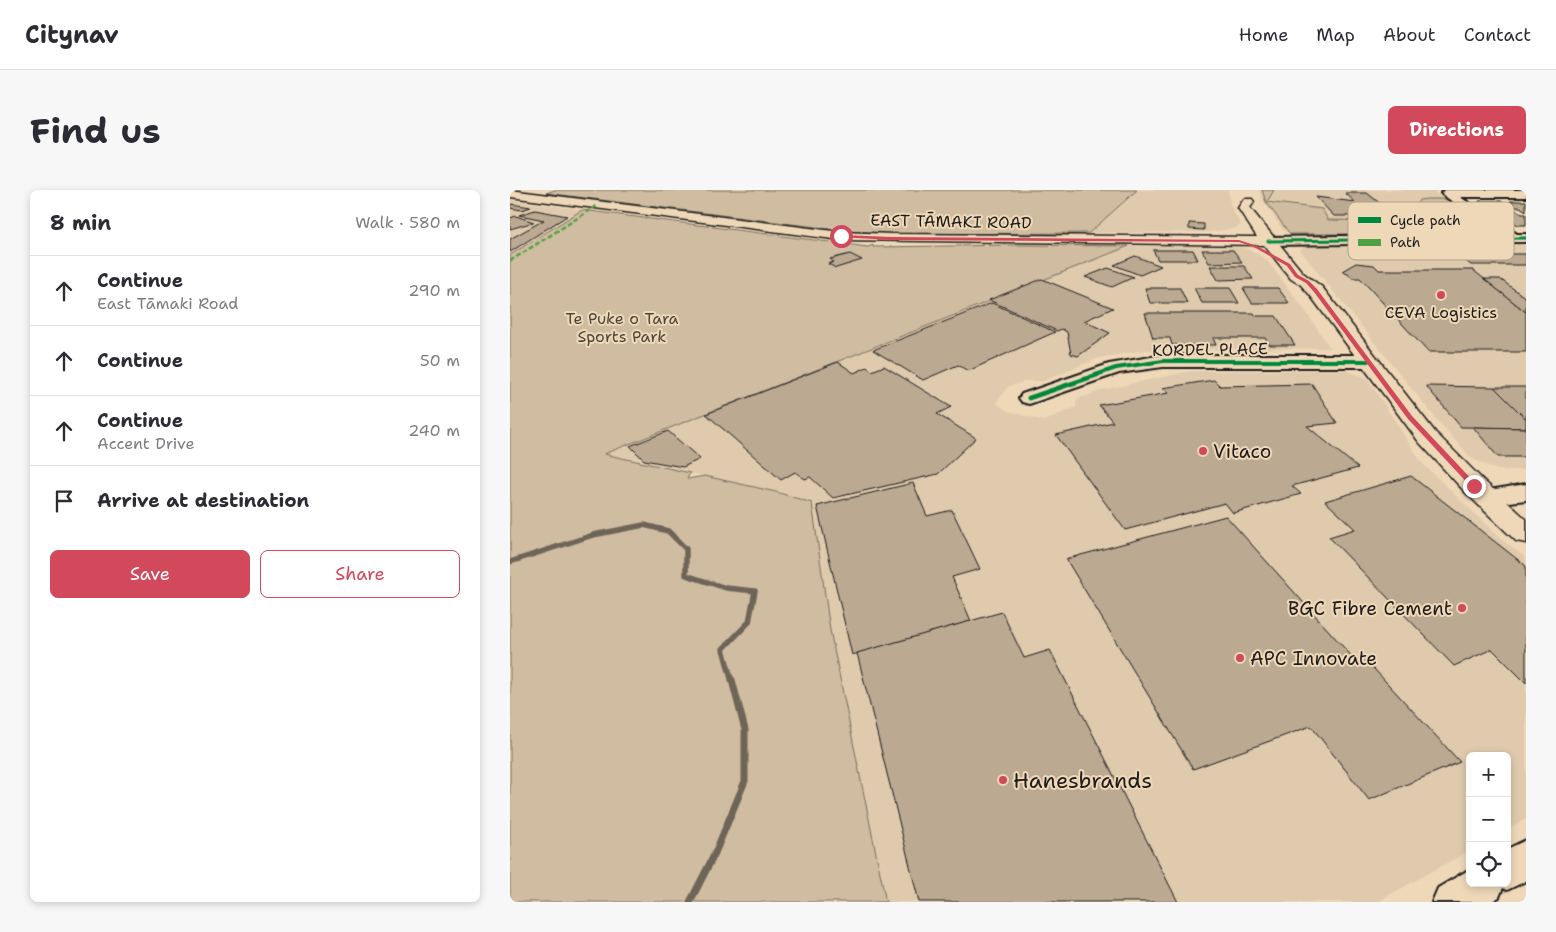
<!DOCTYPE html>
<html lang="en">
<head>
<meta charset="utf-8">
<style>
  body { margin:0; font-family:"Shantell Sans",sans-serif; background:#f7f7f7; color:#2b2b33 }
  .controls { position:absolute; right:15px; bottom:15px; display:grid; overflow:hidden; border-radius:8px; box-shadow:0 2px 8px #0003 }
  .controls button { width:45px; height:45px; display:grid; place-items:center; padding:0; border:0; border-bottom:1px solid #e1e1e2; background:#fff; color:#2b2b33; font:25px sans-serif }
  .stop { position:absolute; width:15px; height:15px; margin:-11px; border:4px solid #d1495b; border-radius:50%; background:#fff }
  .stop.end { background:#d1495b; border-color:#fff; box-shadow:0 1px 5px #0008 }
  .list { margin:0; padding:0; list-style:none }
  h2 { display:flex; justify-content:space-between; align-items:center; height:65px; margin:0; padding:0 20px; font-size:21px }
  h2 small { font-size:16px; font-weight:400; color:#7c7c81 }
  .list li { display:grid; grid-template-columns:32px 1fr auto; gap:15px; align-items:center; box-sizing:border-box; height:70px; padding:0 20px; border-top:1px solid #e1e1e2 }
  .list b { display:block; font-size:19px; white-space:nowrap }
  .list p { margin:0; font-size:16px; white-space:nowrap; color:#7c7c81 }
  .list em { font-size:16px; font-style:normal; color:#7c7c81 }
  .actions { display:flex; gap:10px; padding:15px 20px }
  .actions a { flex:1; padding:11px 0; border:1px solid #d1495b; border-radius:8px; text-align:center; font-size:18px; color:#d1495b }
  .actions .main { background:#d1495b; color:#fff }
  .icon { flex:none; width:28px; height:28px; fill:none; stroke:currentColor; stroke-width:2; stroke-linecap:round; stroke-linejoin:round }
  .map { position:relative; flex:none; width:1016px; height:712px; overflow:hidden; border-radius:8px }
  header { display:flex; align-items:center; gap:30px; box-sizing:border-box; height:70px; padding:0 25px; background:#fff; border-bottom:1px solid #e1e1e2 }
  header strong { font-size:24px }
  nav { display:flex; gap:28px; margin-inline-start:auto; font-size:18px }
  .intro { display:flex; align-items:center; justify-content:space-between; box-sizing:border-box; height:120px; padding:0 30px }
  h1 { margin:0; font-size:35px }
  .button { padding:12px 22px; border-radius:8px; background:#d1495b; color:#fff; font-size:18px; font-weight:700 }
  main { display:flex; gap:30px; padding:0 30px }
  aside { flex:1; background:#fff; border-radius:8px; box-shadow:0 2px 8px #0003 }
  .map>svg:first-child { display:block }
</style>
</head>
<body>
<header>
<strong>Citynav</strong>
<nav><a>Home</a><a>Map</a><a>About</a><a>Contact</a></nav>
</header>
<div class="intro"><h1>Find us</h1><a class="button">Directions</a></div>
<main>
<aside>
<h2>8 min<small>Walk · 580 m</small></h2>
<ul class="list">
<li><svg class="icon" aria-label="ahead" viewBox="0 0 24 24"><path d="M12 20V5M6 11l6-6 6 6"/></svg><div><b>Continue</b><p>East Tāmaki Road</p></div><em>290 m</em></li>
<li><svg class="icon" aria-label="ahead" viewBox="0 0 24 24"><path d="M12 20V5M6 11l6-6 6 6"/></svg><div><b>Continue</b></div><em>50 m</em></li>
<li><svg class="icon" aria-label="ahead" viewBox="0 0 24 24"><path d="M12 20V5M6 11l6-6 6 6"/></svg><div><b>Continue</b><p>Accent Drive</p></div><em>240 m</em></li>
<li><svg class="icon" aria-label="arrive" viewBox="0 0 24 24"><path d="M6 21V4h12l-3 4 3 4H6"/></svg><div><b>Arrive at destination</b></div></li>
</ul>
<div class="actions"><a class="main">Save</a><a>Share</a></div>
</aside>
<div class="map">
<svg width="1016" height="712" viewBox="0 0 1016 712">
  <rect width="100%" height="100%" fill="#efd8b8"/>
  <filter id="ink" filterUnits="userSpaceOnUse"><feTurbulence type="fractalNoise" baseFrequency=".02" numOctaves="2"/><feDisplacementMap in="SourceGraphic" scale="10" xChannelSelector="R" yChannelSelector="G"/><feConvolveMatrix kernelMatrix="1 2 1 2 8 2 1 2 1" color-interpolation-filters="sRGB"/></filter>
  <g filter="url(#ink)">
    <g fill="#dfcaad">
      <polygon points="627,0 718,0 721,17 731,35 726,38 699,42 579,43"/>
      <polygon points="749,0 928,0 924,2 986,45 781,44 773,40 753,10"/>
      <polygon points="0,10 72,20 0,65"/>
      <polygon points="802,55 1016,55 1016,280 987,280 961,268 927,230 790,60 795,56"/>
      <polygon points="619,56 725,56 735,58 756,69 796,122 820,158 636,160 589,168 533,191 515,191 498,197 486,213 498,221 534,231 566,217 566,210 592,200 681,181 835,180 857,188 912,273 992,350 1016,368 1016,629 997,639 997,566 960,566 960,660 867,712 376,712 320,440 302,314 266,302 93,264"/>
    </g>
    <g fill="#d0bca1" stroke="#766c5e">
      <polygon points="45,0 627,0 579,43 388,44 330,40 36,3"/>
      <polygon points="752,0 764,0 757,12 812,19 818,30 884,31 897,44 780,44 756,12"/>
      <polygon points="917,9 936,9 975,36 981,42 978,44 912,44 894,29 903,22 909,10"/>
      <polygon points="72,20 358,57 363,55 363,57 507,55 619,56 94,264 180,283 177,289 195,286 266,302 302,313 320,440 376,712 0,712 0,65"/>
    </g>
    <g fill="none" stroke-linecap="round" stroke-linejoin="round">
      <polyline stroke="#6e6559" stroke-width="5.5" points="0,372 83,345 134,335 158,341 176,359 176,385 216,398 245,401 239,432 213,459 222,492"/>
      <polyline stroke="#6e6559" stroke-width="7" points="180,712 205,663 235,591 235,540 222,490"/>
    </g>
    <g fill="#bba992" stroke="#1c1c1c">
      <polygon points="835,3 857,3 872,15 867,15 881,23 872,26 824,26 806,7 845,12"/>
      <polygon points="969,11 991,11 995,14 1004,14 1000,11 1016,11 1016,21 1010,17 1001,17 1012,24 1016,24 1016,35 1008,35 995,27 991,27 978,17 967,13 971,13"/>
      <polygon points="0,14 21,17 12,20 0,18"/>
      <polygon points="25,20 57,26 0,62 0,49 34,30 9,25"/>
      <polygon points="6,26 24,32 0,39 0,28"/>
      <polygon points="679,33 694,34 694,40 679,39"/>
      <polygon points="643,60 683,60 688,70 648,70"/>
      <polygon points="692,60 723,60 732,72 699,73"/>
      <polygon points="340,64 352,70 326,78 318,74 324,72 320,69"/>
      <polygon points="947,64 1016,64 1016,75 961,75"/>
      <polygon points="625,66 651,76 630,85 604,75"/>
      <polygon points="846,73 864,75 869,80 963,80 1016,122 1016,162 918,162 850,88 842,88 838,83 832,81"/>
      <polygon points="700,76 734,76 743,89 708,90"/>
      <polygon points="598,78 624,87 602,97 575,87"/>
      <polygon points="532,89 603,118 574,131 600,143 568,166 561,164 557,142 552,139 547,141 479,110"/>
      <polygon points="974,89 990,89 1016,108 1016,122"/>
      <polygon points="635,98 670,98 677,113 640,113"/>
      <polygon points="684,98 720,98 729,113 692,113"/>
      <polygon points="733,98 768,98 779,113 742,113"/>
      <polygon points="482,113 545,142 458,181 448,175 413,190 363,160"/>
      <polygon points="635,123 744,123 746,126 766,126 785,155 760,155 755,148 703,148 706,155 662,155 660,148 643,148"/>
      <polygon points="328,172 344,183 357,177 362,181 374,176 441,217 427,224 466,248 428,284 323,308 300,287 295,289 285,282 271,290 196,224"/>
      <polygon points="704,190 710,196 802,194 827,233 797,236 848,278 782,296 791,304 723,323 715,313 615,340 546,245 603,232 589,215 659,203 652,198"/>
      <polygon points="916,196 984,197 1016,229 1016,238 951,237"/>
      <polygon points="984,197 1016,197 1016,229"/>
      <polygon points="963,237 1016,238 1016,267 988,267"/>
      <polygon points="158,241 190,269 173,277 134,270 120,256"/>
      <polygon points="901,286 1016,376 1016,493 982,459 944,476 819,347 845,339 815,311"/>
      <polygon points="403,293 417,326 442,320 470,379 442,387 461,431 342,465 307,316"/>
      <polygon points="716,326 845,470 853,467 950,572 859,610 801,536 683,579 556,369"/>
      <polygon points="492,422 514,468 540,460 668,712 409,712 347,463"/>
    </g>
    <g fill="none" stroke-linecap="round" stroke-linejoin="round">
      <g stroke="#1c1c1c" stroke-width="4">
        <g id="minor">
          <polygon points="935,0 1016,0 1016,7 950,7 1007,44 1016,44 1016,52 758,55 751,51 758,47 989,44 933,5 931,3"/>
          <polygon points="653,165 858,165 865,167 867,171 865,175 858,177 653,177 609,183 519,214 512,212 509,208 512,204 599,174"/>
          <polygon points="1016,294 1016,310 976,315 967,312 964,307 967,302"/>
          <polygon points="1016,650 1016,691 997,700 993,698 989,707 981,712 922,712 928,698 960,679 960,693 997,693 997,659"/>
        </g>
      </g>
      <g stroke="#1c1c1c" stroke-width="3">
        <polygon id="major" points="0,0 331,42 382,44 747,47 728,18 734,9 742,9 744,12 740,18 793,83 812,97 925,242 973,290 1016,329 1016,353 1006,351 955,302 909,252 800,105 791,95 781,89 754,55 331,50 0,7"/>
      </g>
      <use href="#minor" fill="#efd8b8" fill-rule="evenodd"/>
      <use href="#major" fill="#efd8b8" fill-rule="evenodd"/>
      <polyline stroke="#4fa141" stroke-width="2.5" stroke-dasharray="5 2.5" stroke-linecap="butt" points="0,71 88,15"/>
      <g stroke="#efd8b8" stroke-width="5">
        <polyline id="cycleway-far2" points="758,51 1016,48"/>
      </g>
      <g stroke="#efd8b8" stroke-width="5.5">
        <polyline id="cycleway-far1" points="583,186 606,178 653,171 858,171"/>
      </g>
      <g stroke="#efd8b8" stroke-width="8">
        <polyline id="cycleway" points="519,208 587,185"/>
      </g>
      <use href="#cycleway-far2" stroke="#00873e" stroke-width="3"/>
      <use href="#cycleway-far1" stroke="#00873e" stroke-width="4"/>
      <use href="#cycleway" stroke="#00873e" stroke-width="5"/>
    </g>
  </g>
  <polygon fill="#d1495b" points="331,45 382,47 729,50 747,56 780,74 788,85 799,91 807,99 902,226 968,296 962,298 898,229 804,102 796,93 785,87 777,76 744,57 729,52 382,50 329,47"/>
  <g fill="#d1495b" stroke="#efd8b8" stroke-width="2">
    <circle cx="931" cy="105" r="5"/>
    <circle cx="693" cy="261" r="5"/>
    <circle cx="952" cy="418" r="5"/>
    <circle cx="730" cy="468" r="5"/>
    <circle cx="493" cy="590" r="5"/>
  </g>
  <g text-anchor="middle" stroke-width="4" stroke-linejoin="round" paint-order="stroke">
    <g font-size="16" fill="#1c1c1c" stroke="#efd8b8">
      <text transform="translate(441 31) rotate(1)" y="6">EAST TĀMAKI ROAD</text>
      <text transform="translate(700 159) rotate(-1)" y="6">KORDEL PLACE</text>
    </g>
    <g font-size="16" fill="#1c1c1c" stroke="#efd8b8">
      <text x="931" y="128">CEVA Logistics</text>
    </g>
    <g font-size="16" fill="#49443d" stroke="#efd8b8">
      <text x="112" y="134">Te Puke o Tara<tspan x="112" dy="18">Sports Park</tspan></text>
    </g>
    <g font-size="19" fill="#1c1c1c" stroke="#efd8b8" text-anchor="start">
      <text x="703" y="268">Vitaco</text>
      <text x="942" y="425" text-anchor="end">BGC Fibre Cement</text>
      <text x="740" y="475">APC Innovate</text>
    </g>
    <g font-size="22" fill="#1c1c1c" stroke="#efd8b8" text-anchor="start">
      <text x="503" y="598">Hanesbrands</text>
    </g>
  </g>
  <rect x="838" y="12" width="166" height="58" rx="8" fill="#efd8b8" stroke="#b0a089" stroke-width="1"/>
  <rect x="848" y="27" width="23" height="6" fill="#00873e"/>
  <rect x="848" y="49" width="23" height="7" fill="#4fa141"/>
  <g font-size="14" fill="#1c1c1c">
    <text x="880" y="35">Cycle path</text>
    <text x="880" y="57">Path</text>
  </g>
</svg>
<div class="controls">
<button>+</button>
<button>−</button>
<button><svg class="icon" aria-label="locate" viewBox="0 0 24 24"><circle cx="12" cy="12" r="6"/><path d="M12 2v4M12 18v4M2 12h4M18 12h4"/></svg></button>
</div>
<div class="stop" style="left:331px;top:46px"></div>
<div class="stop end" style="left:964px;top:296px"></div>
</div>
</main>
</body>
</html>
